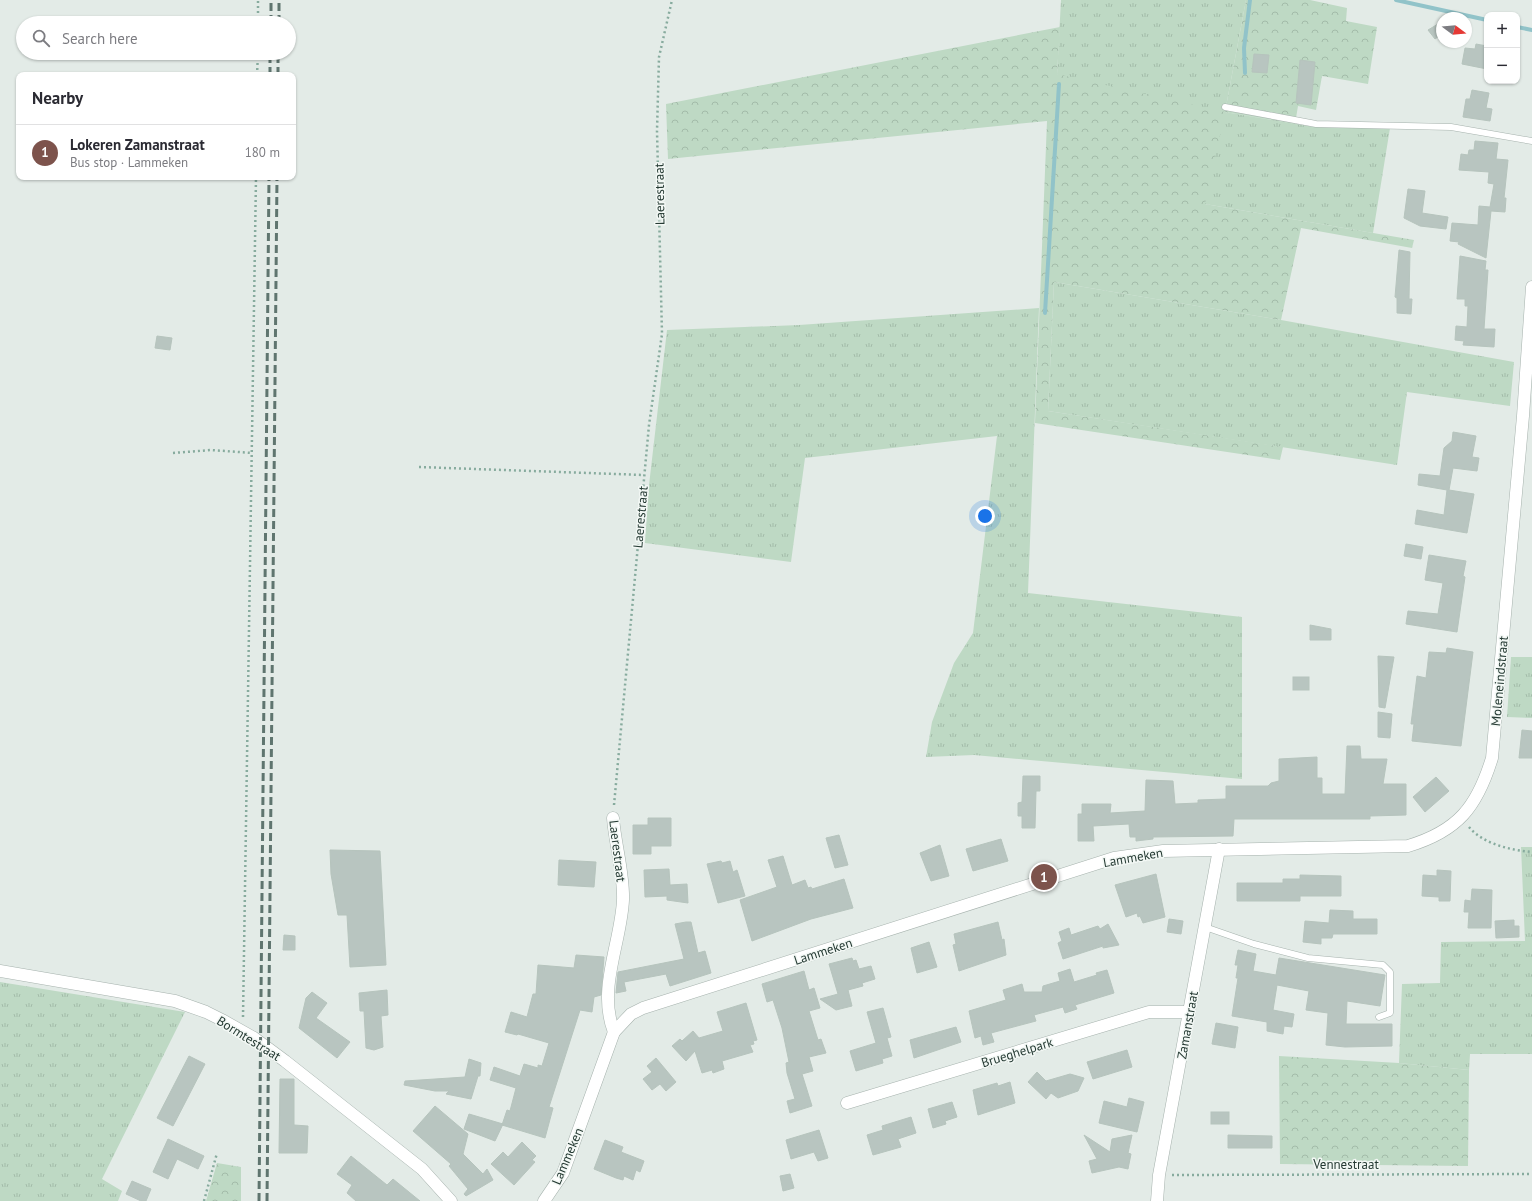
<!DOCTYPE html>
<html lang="en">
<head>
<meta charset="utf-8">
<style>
  body { margin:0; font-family:"PT Sans",sans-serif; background:#f2f2f3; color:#2b2b33 }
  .controls { position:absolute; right:12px; top:12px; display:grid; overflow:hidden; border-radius:8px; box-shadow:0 1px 3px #0004 }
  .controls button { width:36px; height:36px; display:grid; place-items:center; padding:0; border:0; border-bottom:1px solid #e1e1e2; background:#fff; color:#2b2b33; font:20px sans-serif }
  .compass { position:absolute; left:1436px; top:12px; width:36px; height:36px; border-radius:50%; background:#fff; box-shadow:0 1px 3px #0004; rotate:106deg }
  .you { position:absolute; left:985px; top:516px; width:14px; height:14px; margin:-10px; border:3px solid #fff; border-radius:50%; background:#1a73e8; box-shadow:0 0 0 6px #1a73e833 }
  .badge { display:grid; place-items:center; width:26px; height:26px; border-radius:50%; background:#7d534c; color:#fff; font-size:13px; font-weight:700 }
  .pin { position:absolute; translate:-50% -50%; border:2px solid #fff; box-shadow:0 1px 4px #0006 }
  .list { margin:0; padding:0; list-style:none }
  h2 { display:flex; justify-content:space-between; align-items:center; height:52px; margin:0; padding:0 16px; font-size:17px }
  h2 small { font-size:13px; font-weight:400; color:#7c7c81 }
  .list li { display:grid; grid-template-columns:26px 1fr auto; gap:12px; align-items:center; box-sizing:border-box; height:56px; padding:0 16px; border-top:1px solid #e1e1e2 }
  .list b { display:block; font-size:15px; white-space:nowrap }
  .list p { margin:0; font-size:13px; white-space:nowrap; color:#7c7c81 }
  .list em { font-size:13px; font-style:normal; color:#7c7c81 }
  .icon { flex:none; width:22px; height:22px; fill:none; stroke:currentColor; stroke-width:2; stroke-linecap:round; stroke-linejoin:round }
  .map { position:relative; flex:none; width:1532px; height:1201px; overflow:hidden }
  .search { position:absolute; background:#fff; box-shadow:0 1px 3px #0004; left:16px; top:16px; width:280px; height:44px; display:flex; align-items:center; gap:10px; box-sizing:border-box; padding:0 14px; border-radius:22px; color:#7c7c81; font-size:15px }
  .panel { position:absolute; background:#fff; box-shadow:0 1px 3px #0004; left:16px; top:72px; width:280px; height:108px; border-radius:8px }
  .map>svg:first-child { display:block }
</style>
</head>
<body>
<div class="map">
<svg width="1532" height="1201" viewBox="0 0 1532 1201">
  <defs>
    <pattern id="grass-tufts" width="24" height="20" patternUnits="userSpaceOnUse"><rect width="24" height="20" fill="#bed9c4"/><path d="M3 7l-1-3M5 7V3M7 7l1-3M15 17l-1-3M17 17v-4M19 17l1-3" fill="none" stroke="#a3bba9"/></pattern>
    <pattern id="forest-crowns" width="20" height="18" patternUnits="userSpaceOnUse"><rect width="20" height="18" fill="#bed9c4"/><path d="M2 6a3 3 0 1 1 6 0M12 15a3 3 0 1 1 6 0" fill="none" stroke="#a3bba9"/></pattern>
  </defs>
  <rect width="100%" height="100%" fill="#e3ebe7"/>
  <g fill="url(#grass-tufts)">
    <polygon points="1061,0 1246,0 1225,112 1314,127 1390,128 1373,233 1205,204 1057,74"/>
    <polygon points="1054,282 1281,320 1514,362 1510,406 1407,392 1397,465 1048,411"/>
    <polygon points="1039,308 1028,593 1242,617 1242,779 974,755 926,757 932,722 954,663 973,633 997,436 805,458 791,562 645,543 649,485 667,330 799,325"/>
    <polygon points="1511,657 1532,657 1532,718 1507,717"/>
    <polygon points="1521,847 1532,847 1532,1054 1470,1054 1469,1070 1399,1063 1402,984 1440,983 1441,942 1525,941"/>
    <polygon points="0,982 185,1012 102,1179 122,1191 118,1201 0,1201"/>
  </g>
  <g fill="url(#forest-crowns)">
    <polygon points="1246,0 1310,0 1347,8 1346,21 1377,27 1368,84 1322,76 1316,110 1298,106 1295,124 1225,112 1205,204 1414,240 1412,248 1301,228 1281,320 1054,282 1048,411 1283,447 1280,460 1035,423 1047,121 668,159 666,104 1060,27 1057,74 1225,112"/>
    <polygon points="1279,1056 1399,1063 1469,1070 1468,1166 1280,1164"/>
    <polygon points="217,1163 241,1167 241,1201 206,1201"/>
  </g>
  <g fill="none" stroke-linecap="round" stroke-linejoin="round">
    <g stroke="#91c3c9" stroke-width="4">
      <polyline points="1396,0 1487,20"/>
      <polyline points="1517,27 1532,30"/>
      <polyline points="1245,73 1244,48 1250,0"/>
      <polyline points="1045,313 1059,84"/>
    </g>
  </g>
  <g fill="#b8c5c0" stroke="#b6c4bd">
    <polygon points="1438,24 1442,30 1442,34 1435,39 1428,30"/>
    <polygon points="1476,44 1487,46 1487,69 1462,64 1465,48 1475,49"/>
    <polygon points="1254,54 1269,55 1267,73 1252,72"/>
    <polygon points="1300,60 1315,62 1311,105 1296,103"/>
    <polygon points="1472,90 1489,93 1486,108 1492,109 1490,121 1463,117 1466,99 1470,99"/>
    <polygon points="1475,141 1498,143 1496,159 1508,160 1504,198 1506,198 1505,212 1491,211 1486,258 1458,244 1459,242 1450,241 1452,223 1478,225 1479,206 1490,207 1494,184 1488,183 1489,172 1459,170 1461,154 1468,155 1469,150 1474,150"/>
    <polygon points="1408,189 1425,191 1422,213 1448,217 1446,229 1420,226 1404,218"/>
    <polygon points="1399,250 1410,252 1409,299 1412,299 1411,314 1397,313 1397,298 1395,297"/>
    <polygon points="1460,256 1486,261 1485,270 1488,270 1484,329 1495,329 1494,347 1463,345 1464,341 1455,340 1456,326 1467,327 1468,306 1465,306 1465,299 1457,299"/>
    <polygon points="157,336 172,338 170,350 155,348"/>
    <polygon points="1453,432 1476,436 1472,457 1479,458 1477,471 1453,468 1449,490 1474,494 1467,533 1415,524 1417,510 1444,515 1447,490 1418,485 1419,474 1440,476 1444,448 1452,441"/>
    <polygon points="1406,544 1423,547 1421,559 1404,556"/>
    <polygon points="1429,555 1466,561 1463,576 1465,577 1457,632 1406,624 1408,611 1438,614 1443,583 1425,580"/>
    <polygon points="1310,625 1331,629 1331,640 1310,640"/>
    <polygon points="1447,648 1473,652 1461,746 1412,741 1414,724 1411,724 1417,676 1426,678 1429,652 1446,653"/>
    <polygon points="1378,656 1394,657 1385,708 1379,707"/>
    <rect x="1293" y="677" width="16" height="13"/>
    <polygon points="1378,712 1392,714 1390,738 1378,737"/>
    <polygon points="1522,730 1532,731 1532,758 1519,758"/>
    <polygon points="1347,746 1360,746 1361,759 1387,759 1383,784 1406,784 1406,815 1370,816 1370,819 1234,819 1233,836 1153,837 1153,839 1136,841 1136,837 1130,837 1129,824 1093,826 1094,841 1078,841 1078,814 1082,814 1082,804 1111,804 1110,813 1145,811 1146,780 1173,781 1175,804 1198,803 1198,800 1226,799 1226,786 1268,786 1271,783 1279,781 1279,759 1317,757 1317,778 1322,778 1322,794 1345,794"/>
    <polygon points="1023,776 1040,776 1040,791 1036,791 1035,828 1022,828 1022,816 1018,816 1018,803 1022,802"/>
    <polygon points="1436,777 1449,791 1425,812 1413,797"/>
    <polygon points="648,818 671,818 671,846 651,846 651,854 633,854 633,825 648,825"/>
    <polygon points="839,835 848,865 835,868 826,838"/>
    <polygon points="1001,839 1008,861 973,871 966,849"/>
    <polygon points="940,845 949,876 931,881 920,853"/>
    <polygon points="330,850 380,851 386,965 350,967 347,915 338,915 331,874"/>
    <polygon points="783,856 792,885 805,880 808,888 811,887 812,889 844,879 853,908 811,919 752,941 740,900 777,887 768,860"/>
    <polygon points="559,860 596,862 594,887 558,885"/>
    <polygon points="721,861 722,863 730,861 733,872 737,870 745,896 718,903 707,864"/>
    <polygon points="669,869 670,885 687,884 688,903 667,900 667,896 645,897 644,870"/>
    <polygon points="1437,870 1451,871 1450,901 1439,901 1439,897 1422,896 1423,875 1437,876"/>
    <polygon points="1156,874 1165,917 1143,923 1140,916 1138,917 1137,913 1126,917 1115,885"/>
    <polygon points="1300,875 1341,876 1341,896 1300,896 1300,901 1237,901 1237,883 1283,883 1283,879 1300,879"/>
    <polygon points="1472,889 1492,890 1491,928 1468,928 1469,912 1464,912 1465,900 1471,901"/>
    <polygon points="1330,910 1353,911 1353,919 1377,919 1377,934 1333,934 1332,938 1321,938 1321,944 1303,942 1305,921 1329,923"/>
    <polygon points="1169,919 1183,921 1181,934 1167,932"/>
    <polygon points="1514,920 1514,926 1519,926 1519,937 1496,938 1495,921"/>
    <polygon points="686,922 691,922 698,953 705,951 711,973 670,986 666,974 624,982 626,991 616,993 618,972 684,959 675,924"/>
    <polygon points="998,922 1002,940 1004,939 1006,955 959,971 953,945 956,944 954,934"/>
    <polygon points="1108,924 1119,945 1103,948 1103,946 1063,959 1058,943 1062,941 1059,932 1069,928 1071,935 1098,926 1100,929"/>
    <polygon points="284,935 295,936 295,950 283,950"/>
    <polygon points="929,942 937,967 917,973 911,948"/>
    <polygon points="1238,950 1256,954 1253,971 1276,975 1279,958 1385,975 1380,1006 1347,1001 1346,1024 1392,1024 1392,1046 1345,1047 1326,1045 1328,1013 1306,1010 1309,991 1277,985 1273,1010 1294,1014 1292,1027 1284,1026 1283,1034 1267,1031 1267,1022 1232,1016 1238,978 1236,978 1238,965 1235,965"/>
    <polygon points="576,955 604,957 601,995 594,997 592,1012 580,1010 549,1107 553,1108 545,1138 502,1125 507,1110 510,1111 516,1088 490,1080 494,1067 520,1076 524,1064 538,1068 538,1065 542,1066 549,1043 518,1034 517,1035 505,1032 511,1012 527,1017 533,994 536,994 538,965 574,968"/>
    <polygon points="852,958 853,961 856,960 859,969 871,966 875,979 862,983 863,986 848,990 852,1006 836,1010 820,999 838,994 829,964"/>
    <polygon points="1070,969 1074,982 1097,975 1096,973 1107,970 1114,993 1075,1005 1077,1009 1065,1013 1063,1007 1034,1015 1036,1021 991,1033 994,1042 983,1045 981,1036 975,1038 969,1011 1006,1000 1003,990 1022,984 1024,992 1042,992 1043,986 1060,981 1058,973"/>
    <polygon points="804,971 809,990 814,988 820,1008 809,1011 818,1040 821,1039 826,1053 809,1057 813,1071 802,1074 812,1106 790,1113 787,1101 795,1099 787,1073 786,1063 789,1062 782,1028 773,1000 767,1002 762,984"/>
    <polygon points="387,990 388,1015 381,1016 383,1047 374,1050 366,1048 364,1011 360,1011 359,993"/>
    <polygon points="312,992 327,1003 316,1018 350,1042 337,1058 299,1028 306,998"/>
    <polygon points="746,1003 757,1040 753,1041 754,1044 750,1045 753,1052 722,1061 724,1069 713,1073 712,1070 702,1073 695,1051 686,1061 672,1046 680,1039 682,1041 693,1031 699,1038 723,1031 717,1012"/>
    <polygon points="883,1008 891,1037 887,1038 892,1056 882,1059 883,1063 856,1071 850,1051 876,1043 867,1012"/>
    <polygon points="1216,1023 1238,1027 1235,1048 1212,1044"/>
    <polygon points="956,1027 961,1042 914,1058 910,1040"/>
    <polygon points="1127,1050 1132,1067 1093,1079 1087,1062"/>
    <polygon points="189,1056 205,1064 173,1126 157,1118"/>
    <polygon points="656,1058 676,1082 666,1091 660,1084 652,1090 643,1079 652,1072 647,1066"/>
    <polygon points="469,1059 481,1063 480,1076 478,1076 471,1099 446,1094 449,1091 435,1091 404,1085 405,1081 465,1077"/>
    <polygon points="1037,1072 1046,1081 1070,1074 1084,1078 1078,1091 1058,1098 1051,1093 1046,1099 1028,1082"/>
    <polygon points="280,1079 294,1079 294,1125 308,1126 307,1153 279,1153"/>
    <polygon points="1010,1082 1015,1103 978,1115 973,1090 997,1083 998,1086"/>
    <polygon points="1129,1098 1144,1102 1137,1132 1099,1123 1104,1101 1127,1107"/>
    <polygon points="952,1102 957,1117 945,1121 946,1124 933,1128 928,1109"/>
    <polygon points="435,1106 468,1134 463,1154 483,1174 487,1169 493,1180 466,1196 464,1194 468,1189 449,1166 451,1164 413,1131"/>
    <rect x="1211" y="1112" width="18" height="12"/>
    <polygon points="469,1114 503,1124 495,1141 464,1129"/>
    <polygon points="911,1117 916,1133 898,1139 901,1147 873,1155 867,1135 883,1130 882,1126"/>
    <polygon points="819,1130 828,1158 818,1161 814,1152 791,1159 786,1140"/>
    <polygon points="1084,1135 1110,1152 1112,1139 1132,1135 1128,1153 1131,1154 1128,1169 1119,1167 1092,1173 1089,1161 1097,1159"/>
    <polygon points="1228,1135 1272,1136 1272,1148 1228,1148"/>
    <polygon points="168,1139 204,1156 198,1169 177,1159 168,1179 153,1172"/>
    <polygon points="605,1140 623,1147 621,1152 644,1161 640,1172 636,1170 633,1180 624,1176 623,1180 616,1178 594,1169"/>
    <polygon points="522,1142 536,1156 532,1160 535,1162 514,1185 491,1164 503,1152 508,1157"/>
    <polygon points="351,1156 387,1185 393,1179 420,1201 356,1201 347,1193 352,1185 337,1174"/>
    <polygon points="790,1174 794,1188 783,1191 780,1176"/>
    <polygon points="132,1181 151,1189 146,1201 141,1201 126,1194"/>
  </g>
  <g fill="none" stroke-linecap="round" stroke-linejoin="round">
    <g stroke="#a6b2ad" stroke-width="7">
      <g id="service">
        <polyline points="1225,107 1316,124 1451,127 1532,141"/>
        <polyline points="1205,927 1254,944 1308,958 1383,965 1390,972 1390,1013 1379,1017"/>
      </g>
    </g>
    <g stroke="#a6b2ad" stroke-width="13">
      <g id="minor">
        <path d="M613,818c2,26 11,56 10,82 -2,43 -26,89 -9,132"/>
        <polyline points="0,971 175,1001 206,1012 222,1020 254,1038 285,1061 422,1169 451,1201"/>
        <polyline points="847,1103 1149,1012 1189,1012"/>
        <polyline points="1157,1201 1159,1175 1219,849"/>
      </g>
    </g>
    <g stroke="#a6b2ad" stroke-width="13">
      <path id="tertiary" d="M544,1201l19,-28 51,-141 17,-18 12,-6 471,-150 49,-7 245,-5c50,-15 69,-39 84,-88l31,-342 9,-129"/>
    </g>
    <g stroke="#87ab9e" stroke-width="2.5" stroke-dasharray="2 3" stroke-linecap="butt">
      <polyline points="258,23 258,0"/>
      <polyline points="257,75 258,53"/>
      <polyline points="173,453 211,450 252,453"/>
      <polyline points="419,467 644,475"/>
      <polyline points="614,805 649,425 662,334 657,131 659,57 672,0"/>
      <path d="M1469,827c14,17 41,23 63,25"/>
      <polyline points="243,1017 256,177"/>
      <polyline points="1172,1175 1532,1174"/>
      <polyline points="204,1201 217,1153"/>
    </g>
    <use href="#service" stroke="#fff" stroke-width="6"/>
    <use href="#minor" stroke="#fff" stroke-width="12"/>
    <use href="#tertiary" stroke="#fff" stroke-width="12"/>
    <g stroke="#5f756f" stroke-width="3" stroke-dasharray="8 4" stroke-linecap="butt">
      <polyline points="271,23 271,0"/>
      <polyline points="279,23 279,0"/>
      <polyline points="270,75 270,53"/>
      <polyline points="278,75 278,53"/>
      <polyline points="259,1201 269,177"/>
      <polyline points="267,1201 277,177"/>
    </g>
  </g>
  <g text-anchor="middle" stroke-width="3" stroke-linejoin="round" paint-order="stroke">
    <g font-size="13" fill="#253a33" stroke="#f3f8f5">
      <text transform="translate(659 194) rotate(-91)" y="5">Laerestraat</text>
      <text transform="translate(640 517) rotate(-85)" y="5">Laerestraat</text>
      <text transform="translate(1499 681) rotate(-85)" y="5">Moleneindstraat</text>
      <text transform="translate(618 851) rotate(83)" y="5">Laerestraat</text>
      <text transform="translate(1133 857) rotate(-10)" y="5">Lammeken</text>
      <text transform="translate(823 951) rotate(-18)" y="5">Lammeken</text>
      <text transform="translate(1187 1025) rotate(-80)" y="5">Zamanstraat</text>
      <text transform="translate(249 1038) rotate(32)" y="5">Bormtestraat</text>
      <text transform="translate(1017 1052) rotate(-17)" y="5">Brueghelpark</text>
      <text transform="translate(567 1156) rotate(-67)" y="5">Lammeken</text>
      <text x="1346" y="1169">Vennestraat</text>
    </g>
  </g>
</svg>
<div class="controls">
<button>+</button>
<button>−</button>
</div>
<svg class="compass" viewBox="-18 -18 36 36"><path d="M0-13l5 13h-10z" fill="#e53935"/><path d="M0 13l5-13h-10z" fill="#7c7c81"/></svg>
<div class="you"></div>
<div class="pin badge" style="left:1044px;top:877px">1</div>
<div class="search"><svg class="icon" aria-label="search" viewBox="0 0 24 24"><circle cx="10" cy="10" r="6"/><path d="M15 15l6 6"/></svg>Search here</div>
<section class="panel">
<h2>Nearby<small></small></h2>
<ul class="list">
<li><span class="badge">1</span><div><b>Lokeren Zamanstraat</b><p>Bus stop · Lammeken</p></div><em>180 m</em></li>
</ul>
</section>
</div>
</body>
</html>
